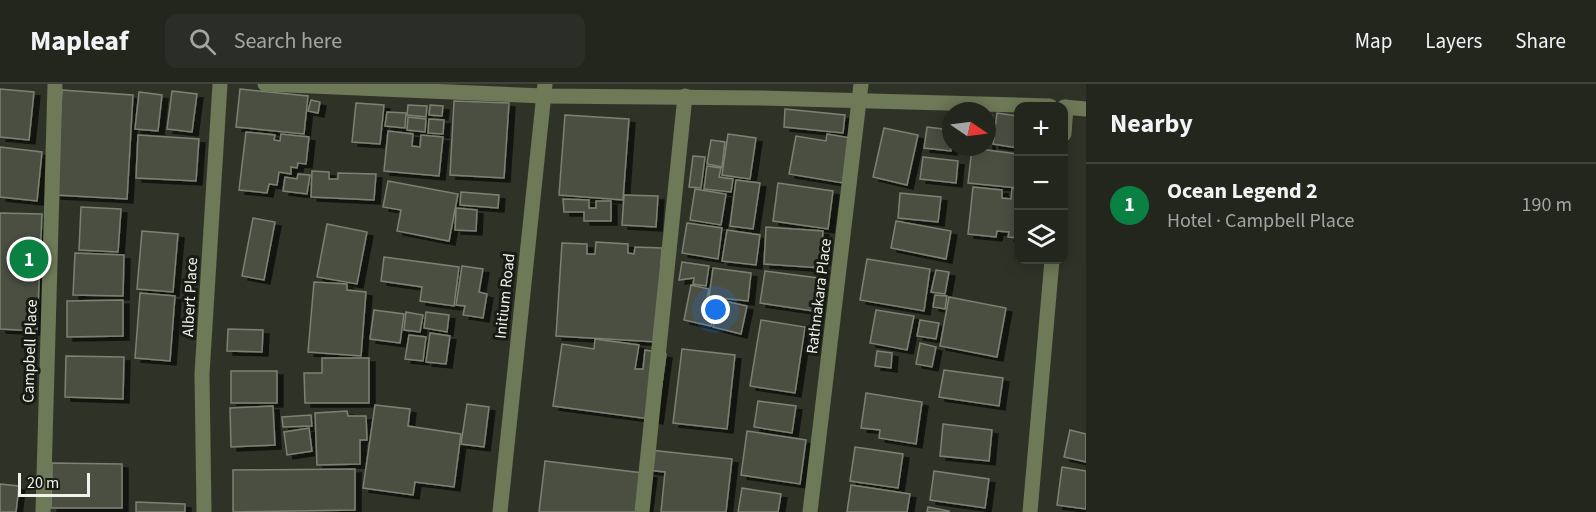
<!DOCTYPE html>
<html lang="en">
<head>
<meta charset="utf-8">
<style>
  body { margin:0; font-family:"Source Sans 3",sans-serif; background:#2b2e26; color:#f1f3f6 }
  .controls { position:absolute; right:18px; top:18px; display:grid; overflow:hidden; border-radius:12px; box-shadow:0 3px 15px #0003 }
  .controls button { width:54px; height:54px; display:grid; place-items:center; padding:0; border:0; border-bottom:2px solid #40433b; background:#23261d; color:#f1f3f6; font:30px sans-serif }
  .compass { position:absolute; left:942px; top:18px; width:54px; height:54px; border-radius:50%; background:#23261d; box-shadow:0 3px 15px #0003; rotate:103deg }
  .scale { position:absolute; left:18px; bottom:15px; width:72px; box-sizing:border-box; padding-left:6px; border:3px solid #f0f2eb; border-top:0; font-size:16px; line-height:21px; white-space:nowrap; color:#f0f2eb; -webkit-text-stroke:4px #181a14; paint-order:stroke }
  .you { position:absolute; left:716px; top:226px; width:21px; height:21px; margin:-15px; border:4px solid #fff; border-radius:50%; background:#1a73e8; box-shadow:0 0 0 9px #1a73e833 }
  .badge { display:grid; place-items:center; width:39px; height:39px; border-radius:50%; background:#0b8043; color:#fff; font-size:20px; font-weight:700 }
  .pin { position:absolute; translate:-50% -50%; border:3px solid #fff; box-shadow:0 2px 6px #0006 }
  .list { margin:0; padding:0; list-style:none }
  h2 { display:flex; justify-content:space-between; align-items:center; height:78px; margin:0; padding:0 24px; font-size:26px }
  h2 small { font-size:20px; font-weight:400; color:#a3a5a4 }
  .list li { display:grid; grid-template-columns:39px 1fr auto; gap:18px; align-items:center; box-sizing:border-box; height:84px; padding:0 24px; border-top:2px solid #40433b }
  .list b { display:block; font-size:22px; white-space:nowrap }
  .list p { margin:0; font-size:20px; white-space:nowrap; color:#a3a5a4 }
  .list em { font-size:20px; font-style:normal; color:#a3a5a4 }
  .icon { flex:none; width:33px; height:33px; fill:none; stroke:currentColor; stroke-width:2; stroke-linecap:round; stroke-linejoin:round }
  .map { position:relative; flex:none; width:1086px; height:428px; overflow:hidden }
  header { display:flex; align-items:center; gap:36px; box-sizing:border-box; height:84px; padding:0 30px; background:#23261d; border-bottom:2px solid #40433b }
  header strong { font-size:28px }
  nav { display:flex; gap:33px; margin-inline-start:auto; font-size:21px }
  .search { width:420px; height:54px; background:#2b2e26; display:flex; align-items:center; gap:15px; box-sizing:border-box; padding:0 21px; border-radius:12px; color:#a3a5a4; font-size:22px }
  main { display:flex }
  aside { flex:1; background:#23261d }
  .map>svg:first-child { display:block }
</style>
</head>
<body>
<header>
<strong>Mapleaf</strong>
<div class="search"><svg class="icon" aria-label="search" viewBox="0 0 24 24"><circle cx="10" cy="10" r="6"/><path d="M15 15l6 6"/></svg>Search here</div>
<nav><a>Map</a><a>Layers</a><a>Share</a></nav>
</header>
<main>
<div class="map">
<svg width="1086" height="428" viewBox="0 0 1086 428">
  <defs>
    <filter id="shadow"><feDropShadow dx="6" dy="4" stdDeviation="0" flood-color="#0009"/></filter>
  </defs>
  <rect width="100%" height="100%" fill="#2f3327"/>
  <g fill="#4b5043" stroke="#7c8173" stroke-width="1.5" filter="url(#shadow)">
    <polygon points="0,5 34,8 29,56 0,53"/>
    <polygon points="240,5 308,12 304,50 236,43"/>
    <polygon points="62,6 133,11 127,115 55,111"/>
    <polygon points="172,7 197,10 192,48 167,45"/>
    <polygon points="139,8 162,11 158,47 135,45"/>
    <polygon points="311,16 320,18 318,29 308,27"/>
    <polygon points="454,17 509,19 504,94 450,91"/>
    <polygon points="356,19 384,21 380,60 352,58"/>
    <polygon points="408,21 427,22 426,33 407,31"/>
    <polygon points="430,21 443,22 442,32 429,31"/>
    <polygon points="785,25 845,31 843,49 784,43"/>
    <polygon points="387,28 406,29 405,44 385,42"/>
    <polygon points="997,29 1018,32 1018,64 993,60"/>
    <polygon points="565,31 629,35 623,116 559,111"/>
    <polygon points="987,32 992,32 989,62 987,62"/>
    <polygon points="408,33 426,35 425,48 407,46"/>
    <polygon points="429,35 444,36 443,50 428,49"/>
    <polygon points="927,43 951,46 951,67 924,64"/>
    <polygon points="884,44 918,51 907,101 873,93"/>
    <polygon points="388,47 413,50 412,62 420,63 421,51 443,53 439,92 384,87"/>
    <polygon points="246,48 275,51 274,56 280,57 281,50 309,53 306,80 298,79 297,84 291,83 291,90 279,88 277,101 269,100 267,109 239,106"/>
    <polygon points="728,50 756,54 750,95 722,91"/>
    <polygon points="827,50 851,54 843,99 789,90 796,52 826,57"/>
    <polygon points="138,51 199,55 196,97 136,94"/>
    <polygon points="711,56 725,58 722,83 707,80"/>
    <polygon points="0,63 42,68 37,117 0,113"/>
    <polygon points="972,64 1018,70 1018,104 968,99"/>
    <polygon points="693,72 705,73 701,104 689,103"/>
    <polygon points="923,73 958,77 956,99 920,95"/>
    <polygon points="707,82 721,84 719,93 733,95 731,108 704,105"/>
    <polygon points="312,87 329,88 329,95 338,95 338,89 376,90 374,116 311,113"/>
    <polygon points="298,90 310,91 307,110 283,107 285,93 297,95"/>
    <polygon points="736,96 760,99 753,145 730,142"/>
    <polygon points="388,97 458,110 449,157 397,147 401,126 383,123"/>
    <polygon points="778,99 833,107 828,145 773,137"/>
    <polygon points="973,103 1002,106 1002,114 1011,115 1012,104 1018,105 1018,154 1008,153 1009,148 997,147 996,153 968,150"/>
    <polygon points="695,105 726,110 721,141 690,136"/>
    <polygon points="461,108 499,111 498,124 460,121"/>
    <polygon points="900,109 941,113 938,138 898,134"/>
    <polygon points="624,111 658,112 656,143 622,141"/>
    <polygon points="563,115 589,116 589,124 596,124 596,117 611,117 611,137 584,137 584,128 564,128"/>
    <polygon points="81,123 121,125 118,168 79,166"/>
    <polygon points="456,124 477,126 476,147 455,146"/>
    <polygon points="0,129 42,130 37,247 0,245"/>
    <polygon points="253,134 275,138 264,196 242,192"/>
    <polygon points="896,137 951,147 946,175 891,164"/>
    <polygon points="687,139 722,144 718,175 682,169"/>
    <polygon points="327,140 367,148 357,200 317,193"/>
    <polygon points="766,143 823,147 821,184 764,180"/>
    <polygon points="727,146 760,151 756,181 722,177"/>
    <polygon points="142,147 178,150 173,208 137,205"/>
    <polygon points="596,158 628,160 628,169 634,170 635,163 662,164 657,258 556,252 562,159 587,160 587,170 595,170"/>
    <polygon points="75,169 124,171 123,212 73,211"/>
    <polygon points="384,173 459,183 454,222 420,217 422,203 381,197"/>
    <polygon points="867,175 930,185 924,227 860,216"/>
    <polygon points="682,178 709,182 706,202 693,200 694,194 679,196"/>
    <polygon points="462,182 483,185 479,208 487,210 483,234 463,231 465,222 456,221"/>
    <polygon points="713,184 751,189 748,217 709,213"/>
    <polygon points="936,186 949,188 945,210 931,208"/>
    <polygon points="765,187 818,194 813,227 760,219"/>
    <polygon points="314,198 347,200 347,206 366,208 361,272 308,268"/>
    <polygon points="691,201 709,205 707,215 717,217 711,242 684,236"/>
    <polygon points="140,209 175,212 170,277 135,274"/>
    <polygon points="935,211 947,212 945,225 933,223"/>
    <polygon points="949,213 1006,224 997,273 940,262"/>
    <polygon points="123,216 123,252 67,253 67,217"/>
    <polygon points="720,216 747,222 741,250 713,243"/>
    <polygon points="374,226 404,230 400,259 370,255"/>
    <polygon points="876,226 914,232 907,266 870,259"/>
    <polygon points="406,228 423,231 420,248 404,246"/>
    <polygon points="426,228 449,231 447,248 424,244"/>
    <polygon points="761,236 805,243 795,309 750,302"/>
    <polygon points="920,236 939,239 936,255 917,252"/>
    <polygon points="228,245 263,246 262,268 227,267"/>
    <polygon points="430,249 450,252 446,280 426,278"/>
    <polygon points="409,251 426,253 423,277 405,275"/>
    <polygon points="595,255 639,261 635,285 643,285 645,266 666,270 657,336 553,322 562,260 594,265"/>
    <polygon points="920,259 936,263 932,283 916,280"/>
    <polygon points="682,265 735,271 727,345 673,339"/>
    <polygon points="877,267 892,269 891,284 875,282"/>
    <polygon points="66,272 124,273 123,315 65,313"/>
    <polygon points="322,274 369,274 369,319 305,319 304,289 322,289"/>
    <polygon points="944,286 1003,294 999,322 939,313"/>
    <rect x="231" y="287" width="46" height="32"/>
    <polygon points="866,309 922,318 916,360 879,354 880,346 861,344"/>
    <polygon points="758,317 796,322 792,349 754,343"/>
    <polygon points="467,320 489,323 484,363 461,360"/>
    <polygon points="375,321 410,325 408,342 461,350 454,403 415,398 413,411 363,404"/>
    <polygon points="273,322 275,361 231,363 230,324"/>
    <polygon points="347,327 348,332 366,332 367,356 360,356 360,380 317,381 315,329"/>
    <polygon points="311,331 312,342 283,343 282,333"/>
    <polygon points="943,340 992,346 989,377 940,372"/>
    <polygon points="309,344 312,367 287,371 284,348"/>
    <polygon points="1070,346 1086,350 1086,378 1064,373"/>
    <polygon points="747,347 806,356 800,400 741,391"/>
    <polygon points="855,363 903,370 898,404 850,397"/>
    <polygon points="650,366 732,375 726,428 661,428 665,388 647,386"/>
    <polygon points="545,377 651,390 646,428 539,428"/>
    <polygon points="52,379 122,380 122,424 51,424"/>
    <polygon points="1062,383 1086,387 1086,425 1057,421"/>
    <polygon points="355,385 355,426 233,428 233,386"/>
    <polygon points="934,387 989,395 985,424 930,416"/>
    <polygon points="0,400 19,402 16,428 0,428"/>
    <polygon points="851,401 910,410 907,428 847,428"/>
    <polygon points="742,404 781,410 778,428 738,428"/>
    <polygon points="136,418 185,420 185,428 136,428"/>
    <polygon points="928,423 949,427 949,428 927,428"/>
  </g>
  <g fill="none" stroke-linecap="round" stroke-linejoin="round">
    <g stroke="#6e7957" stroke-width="15">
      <polyline points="265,0 544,12 762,14 1050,22"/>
      <polyline points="1064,23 1086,25"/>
      <polyline points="1064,50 1066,23"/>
      <polyline points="43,428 55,0"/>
      <polyline points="204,428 202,290 220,0"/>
      <polyline points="500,428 545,0"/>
      <polyline points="642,428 685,12"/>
      <polyline points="810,428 861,0"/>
      <polyline points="1030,428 1052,176"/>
    </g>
  </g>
  <g text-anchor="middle" stroke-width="6" stroke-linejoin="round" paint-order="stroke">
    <g font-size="16" fill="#f0f2eb" stroke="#181a14">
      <text transform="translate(504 212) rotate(-84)" y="6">Initium Road</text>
      <text transform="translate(818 212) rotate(-83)" y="6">Rathnakara Place</text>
      <text transform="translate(189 213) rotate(-87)" y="6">Albert Place</text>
      <text transform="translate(29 267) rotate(-88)" y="6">Campbell Place</text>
    </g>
  </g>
</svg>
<div class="controls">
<button>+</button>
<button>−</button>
<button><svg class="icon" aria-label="layers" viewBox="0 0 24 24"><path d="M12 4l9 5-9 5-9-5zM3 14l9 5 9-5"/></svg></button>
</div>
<svg class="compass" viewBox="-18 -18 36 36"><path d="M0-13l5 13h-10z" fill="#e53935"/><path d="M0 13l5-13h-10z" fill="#a3a5a4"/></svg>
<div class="scale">20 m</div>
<div class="you"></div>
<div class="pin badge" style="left:29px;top:175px">1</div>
</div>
<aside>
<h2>Nearby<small></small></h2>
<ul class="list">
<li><span class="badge">1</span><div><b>Ocean Legend 2</b><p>Hotel · Campbell Place</p></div><em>190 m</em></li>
</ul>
</aside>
</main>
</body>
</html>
